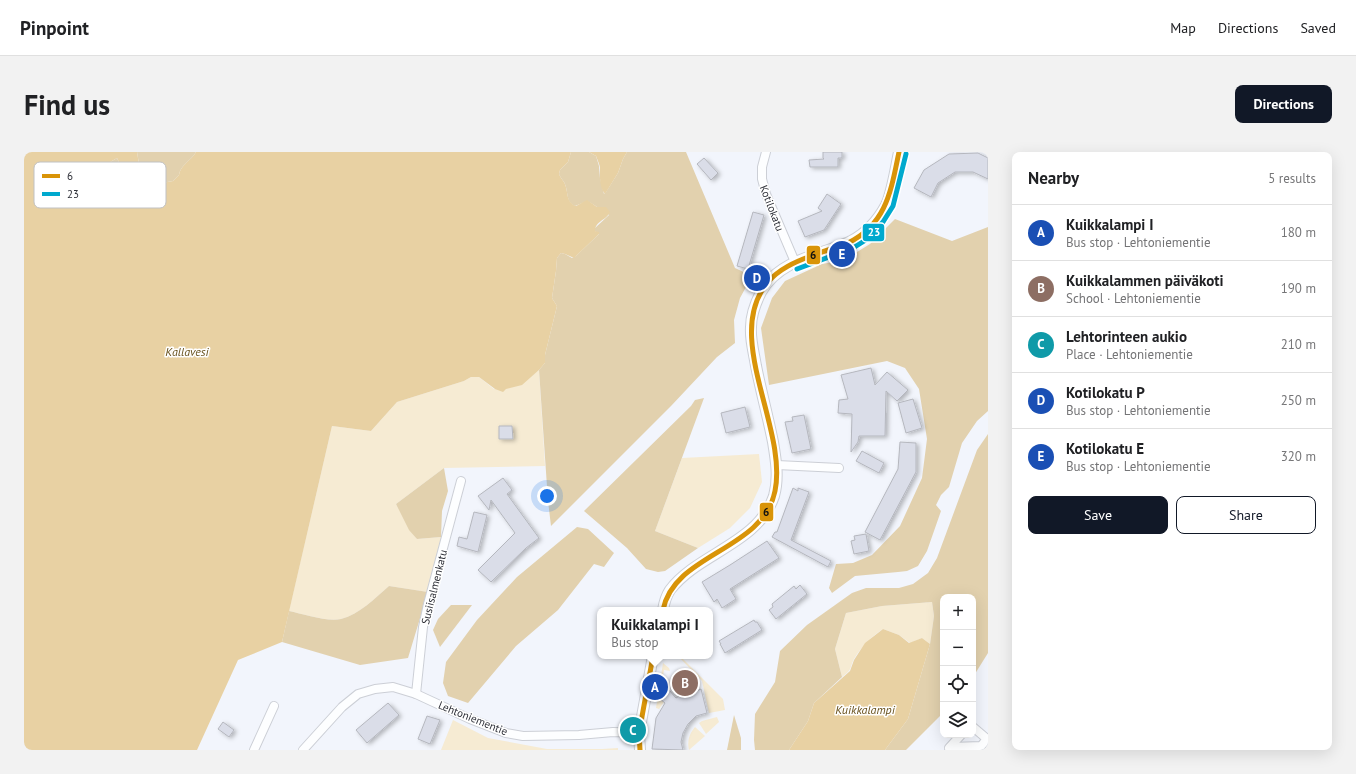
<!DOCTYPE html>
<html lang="en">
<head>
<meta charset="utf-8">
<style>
  body { margin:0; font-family:"PT Sans",sans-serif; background:#f2f2f2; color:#202124 }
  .controls { position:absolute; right:12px; bottom:12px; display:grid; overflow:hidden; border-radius:8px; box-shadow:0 4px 16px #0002 }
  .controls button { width:36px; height:36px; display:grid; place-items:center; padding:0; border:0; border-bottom:1px solid #e0e0e0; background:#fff; color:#202124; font:20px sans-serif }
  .you { position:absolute; left:523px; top:344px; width:14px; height:14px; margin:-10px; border:3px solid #fff; border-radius:50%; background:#1a73e8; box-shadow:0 0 0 6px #1a73e833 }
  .badge { display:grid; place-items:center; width:26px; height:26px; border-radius:50%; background:#111827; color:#fff; font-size:13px; font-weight:700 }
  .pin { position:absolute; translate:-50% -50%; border:2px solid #fff; box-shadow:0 1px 4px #0006 }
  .popup { position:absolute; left:573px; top:455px; width:116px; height:52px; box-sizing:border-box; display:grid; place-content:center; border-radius:8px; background:#fff; filter:drop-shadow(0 1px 3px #0005); font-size:13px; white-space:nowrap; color:#757577 }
  .popup b { font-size:15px; color:#202124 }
  .popup::after { content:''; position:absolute; left:50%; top:100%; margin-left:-8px; border:8px solid transparent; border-top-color:#fff }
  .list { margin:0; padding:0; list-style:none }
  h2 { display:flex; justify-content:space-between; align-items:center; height:52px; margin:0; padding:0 16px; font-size:17px }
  h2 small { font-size:13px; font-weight:400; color:#757577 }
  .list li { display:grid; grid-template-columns:26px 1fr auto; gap:12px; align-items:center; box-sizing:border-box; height:56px; padding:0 16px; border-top:1px solid #e0e0e0 }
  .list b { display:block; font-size:15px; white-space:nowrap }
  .list p { margin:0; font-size:13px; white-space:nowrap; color:#757577 }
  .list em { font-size:13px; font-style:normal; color:#757577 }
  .actions { display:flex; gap:8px; padding:12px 16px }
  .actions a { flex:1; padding:9px 0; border:1px solid #111827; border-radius:8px; text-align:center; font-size:14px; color:#111827 }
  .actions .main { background:#111827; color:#fff }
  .icon { flex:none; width:22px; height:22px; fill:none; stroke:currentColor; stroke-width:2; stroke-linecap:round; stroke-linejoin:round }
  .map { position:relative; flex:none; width:964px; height:598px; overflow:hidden; border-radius:8px }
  header { display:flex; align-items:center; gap:24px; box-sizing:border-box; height:56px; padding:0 20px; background:#fff; border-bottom:1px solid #e0e0e0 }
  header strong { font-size:19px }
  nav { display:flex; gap:22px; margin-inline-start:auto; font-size:14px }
  .intro { display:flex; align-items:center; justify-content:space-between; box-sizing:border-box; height:96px; padding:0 24px }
  h1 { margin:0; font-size:28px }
  .button { padding:10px 18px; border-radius:8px; background:#111827; color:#fff; font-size:14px; font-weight:700 }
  main { display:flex; gap:24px; padding:0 24px }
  aside { flex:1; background:#fff; border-radius:8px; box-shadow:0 4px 16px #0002 }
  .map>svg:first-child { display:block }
</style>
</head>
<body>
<header>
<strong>Pinpoint</strong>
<nav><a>Map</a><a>Directions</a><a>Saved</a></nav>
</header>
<div class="intro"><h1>Find us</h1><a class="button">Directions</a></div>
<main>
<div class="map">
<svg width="964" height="598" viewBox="0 0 964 598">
  <defs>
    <filter id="shadow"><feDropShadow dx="2.5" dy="1.5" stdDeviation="2" flood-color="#0004"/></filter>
  </defs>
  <rect width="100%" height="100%" fill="#f2f5fc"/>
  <g fill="#f6ebd3">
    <path d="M515,218l6,96 -101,2 -48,36 21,35 24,-2 -2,13 -11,42 -39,-6c-14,12 -29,28 -48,33 -14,3 -38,-5 -52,-8l43,-185 39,5 26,-29 67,-21 7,-4h8l15,12c23,-1 28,-5 45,-19z"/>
    <polygon points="735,302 738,330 726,356 706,376 674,396 631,379 658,306"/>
    <path d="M908,450l2,14 -4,28 -8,-6 -12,5 -11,-8 -16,-6c-12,8 -21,17 -29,30 -5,10 -1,10 -12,18l-7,-28 11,-36 36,-7z"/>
    <polygon points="654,504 656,504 699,547 701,558 685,561 678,529"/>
    <polygon points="639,511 645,516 646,519 640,518 637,536 644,539 636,547 640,550 635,557 632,556"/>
    <polygon points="693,565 695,570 682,582 675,571 678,569"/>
    <polygon points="429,568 464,586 523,597 578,597 594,596 594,598 417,598"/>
    <path d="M671,575l10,9 -16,14c-2,-9 0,-16 6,-23z"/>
  </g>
  <g fill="#e2d1ae">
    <path d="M113,0h59c-5,9 -16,13 -17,23l-6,6 -11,2 -6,6 -9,-2 -6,-11z"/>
    <path d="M547,0h18l7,4 3,10 1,12 4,16 2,-2 12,-19 5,-14 4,-7h59l49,116 17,8 -12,22 -6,22 1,23 -18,14 -46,49 -120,120 -3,-25 -9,-131 6,-7v-8l12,-49 -5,-8 4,-27 1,-13 4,-5 4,1 7,4 4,-2 23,-22 -4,-3v-3l14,-13 -6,-8h-6c-13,-9 -9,-5 -22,-1 -10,-4 -6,-15 -11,-24 -2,-3 -4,-5 -5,-8l1,-4 8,-8z"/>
    <path d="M93,6l12,26c1,11 -17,32 -25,15l3,-10 -3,-19 3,-6z"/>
    <polygon points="871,67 928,89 964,75 964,259 953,269 938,291 925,335 917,343 912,353 917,359 903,399 894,414 883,419 874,420 831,424 808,441 805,436 812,412 829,411 848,403 876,374 898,326 903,287 895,237 881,216 863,209 745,233 737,176 748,146 761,129 798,112 820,108 846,92"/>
    <polygon points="680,246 631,379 674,396 641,419 634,420 622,417 603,396 560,359 667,254 671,248"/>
    <polygon points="964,282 964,501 949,525 949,445 919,445 919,561 882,598 861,598 884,567 906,492 910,464 908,450 858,454 822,461 811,497 818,525 790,551 784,569 765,598 731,598 730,588 731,562 751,530 756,499 783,473 828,441 842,436 875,436 889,432 904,421 913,406 953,298"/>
    <polygon points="420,316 424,339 418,359 417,385 393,387 385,378 372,352"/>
    <polygon points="553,375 564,377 590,401 580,415 570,412 534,458 492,494 444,551 424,544 419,531 422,510 453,468 493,425"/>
    <path d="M365,434l39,6 -20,66 -48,7 -78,-23 7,-31c14,3 38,11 52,8 19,-5 34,-21 48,-33z"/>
    <polygon points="427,453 448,453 416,495 409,478 414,467"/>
    <polygon points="710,563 717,586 717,598 703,598"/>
  </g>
  <g fill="#e8d1a3" fill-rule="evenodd">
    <path d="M0,0h113l4,24 6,11 10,2 5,-6 11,-2 6,-6c1,-10 12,-14 17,-23h375l-3,10 -8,8 -1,4c1,3 3,5 5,8 5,9 1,20 12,24l11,-6 10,7h9l4,5c-3,8 -15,9 -15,19l4,1v2l-25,24 -9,-4 -4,-1 -4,5 -1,13 -4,27 5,8 -12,49v8l-6,7 -17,15 -16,4 -3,3 -8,-3 -16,-12h-8l-7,4 -67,21 -26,29 -39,-5 -50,216 -44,18 -41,90h-173zM93,6l12,25c1,12 -17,34 -25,16l3,-10 -3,-19 3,-6z"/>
    <path d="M565,0h38l-4,7 -5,14 -13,21c-6,-7 -5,-17 -5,-26 0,-3 -3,-9 -4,-12z"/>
    <polygon points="859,477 875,483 885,491 898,486 906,492 884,567 861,598 765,598 784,569 790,551 826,519 830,508 841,491"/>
  </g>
  <g fill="#dadde8" stroke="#b5b7be" filter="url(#shadow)">
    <polygon points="799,0 818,0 818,6 814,6 814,15 786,15 785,8 800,7 799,6"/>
    <polygon points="954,1 964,6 964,27 949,20 931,20 914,31 907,45 890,36 900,18 925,2"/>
    <polygon points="680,6 694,21 687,28 673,12"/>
    <polygon points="803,42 817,52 800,78 781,85 774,69 798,59 794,56"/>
    <polygon points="729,60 740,63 724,117 713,114"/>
    <polygon points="847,216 851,233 863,220 884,238 873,249 862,239 861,284 835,284 834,290 827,300 828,262 814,261 815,248 824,247 817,223"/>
    <polygon points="889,247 898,276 882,281 874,251"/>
    <polygon points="721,255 726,275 702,281 697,261"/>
    <polygon points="780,263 787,297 768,301 761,270 769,269 768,265"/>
    <polygon points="475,274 488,274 489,287 475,287"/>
    <polygon points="876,290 892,291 892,320 856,388 841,380 874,317"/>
    <polygon points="838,299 860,311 855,321 832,309"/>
    <polygon points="479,326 488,338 483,342 515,386 502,396 467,430 454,418 491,381 467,348 465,358 454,344"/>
    <polygon points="769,336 774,339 774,336 785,340 767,388 807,409 804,415 748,385 751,380 753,380"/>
    <polygon points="450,360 463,363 454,400 433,394 435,385 443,387"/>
    <polygon points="842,382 845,399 830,402 827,389 831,388 830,384"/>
    <polygon points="743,389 755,406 706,437 712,447 698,456 693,447 690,450 678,430 706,413"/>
    <polygon points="776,433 783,442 752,467 745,458 749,455 748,452 770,434 772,437"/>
    <polygon points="730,468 731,470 733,470 738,478 701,501 696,492 697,492 695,489"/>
    <polygon points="671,536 672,539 677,537 683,561 672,564 664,572 659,581 657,590 659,598 628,597 632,566 641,551 636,547 645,538 652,546 665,538"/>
    <polygon points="364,551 375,563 343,591 332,578"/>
    <polygon points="403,564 416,568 406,592 394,587"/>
    <polygon points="199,570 210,578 205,585 194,577"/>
  </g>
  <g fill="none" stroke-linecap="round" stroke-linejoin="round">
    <g stroke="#cccfd6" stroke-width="10">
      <g id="minor">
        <polyline points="742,0 738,15 738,27 742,42 771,110"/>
        <polyline points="103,29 119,22"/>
        <polyline points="753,313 815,316"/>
        <polyline points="392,542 399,475 404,452 437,329"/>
        <polyline points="927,595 957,594 963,587 949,575"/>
        <polyline points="925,596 937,583"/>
        <polyline points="230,598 250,554"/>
        <polyline points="279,598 318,555 334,542 351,537 369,535 392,542 446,567 482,581 499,584 555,583 589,580 615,581"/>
      </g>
    </g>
    <g stroke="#cccfd6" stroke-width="12">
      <g id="tertiary">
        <path d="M639,458c1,-6 3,-14 7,-20 28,-37 88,-46 104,-94 5,-18 2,-36 -1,-54 -5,-25 -12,-51 -17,-76 -2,-13 -6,-26 -5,-39 0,-11 5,-25 10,-35 15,-27 46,-35 73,-44 5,-2 12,-4 17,-7 15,-8 27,-21 35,-36 6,-12 10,-39 13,-53"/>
        <polyline points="616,598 615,581 629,504"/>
      </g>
    </g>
    <use href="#minor" stroke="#fdfeff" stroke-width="8"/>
    <use href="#tertiary" stroke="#fdfeff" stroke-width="10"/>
    <g stroke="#fff" stroke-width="8">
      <g id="bus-1">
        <path d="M639,458c11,-57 100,-59 112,-119 13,-63 -53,-155 -7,-209 11,-13 27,-20 43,-26 12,-5 25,-8 37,-13 39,-19 43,-53 51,-91"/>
        <polyline points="616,598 615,581 629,504"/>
      </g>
    </g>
    <g stroke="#fff" stroke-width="8">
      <polyline id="bus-2" points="773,117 829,96 845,86 859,70 869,54 882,2"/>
    </g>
    <use href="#bus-1" stroke="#d99408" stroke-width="5"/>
    <use href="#bus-2" stroke="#00a9ce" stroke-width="5"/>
  </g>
  <g text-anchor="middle" stroke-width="3" stroke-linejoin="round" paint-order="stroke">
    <g font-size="11" fill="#2d2f37" stroke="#fff">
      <text transform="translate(748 56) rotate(69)" y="4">Kotilokatu</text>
      <text transform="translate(410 435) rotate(-76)" y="4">Susiisalmenkatu</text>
      <text transform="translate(449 566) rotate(22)" y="4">Lehtoniementie</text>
    </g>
    <g font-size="12" font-style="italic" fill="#6a531f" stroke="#fff">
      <text x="163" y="204">Kallavesi</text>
      <text x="841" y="562">Kuikkalampi</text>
    </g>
  </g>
  <rect x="10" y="10" width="132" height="46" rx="6" fill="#fff" stroke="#c0c1c3" stroke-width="1"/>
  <rect x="18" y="22" width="18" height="4" fill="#d99408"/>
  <rect x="18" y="40" width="18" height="4" fill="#00a9ce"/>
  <g font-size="11" fill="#2d2f37">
    <text x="43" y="28">6</text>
    <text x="43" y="46">23</text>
  </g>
  <g stroke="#fff" stroke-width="1.5">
    <rect x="838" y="71" width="23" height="19" rx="4" fill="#00a9ce"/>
    <rect x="782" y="93" width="15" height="20" rx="4" fill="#d99408"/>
    <rect x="735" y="350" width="15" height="20" rx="4" fill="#d99408"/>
  </g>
  <g font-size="11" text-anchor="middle" font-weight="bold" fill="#fff">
    <text x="850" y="84">23</text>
  </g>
  <g font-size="11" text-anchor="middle" font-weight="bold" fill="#111">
    <text x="789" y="107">6</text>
    <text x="742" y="364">6</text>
  </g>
</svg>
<div class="controls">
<button>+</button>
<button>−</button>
<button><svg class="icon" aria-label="locate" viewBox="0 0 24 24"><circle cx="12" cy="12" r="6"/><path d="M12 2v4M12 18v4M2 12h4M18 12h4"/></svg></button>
<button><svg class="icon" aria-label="layers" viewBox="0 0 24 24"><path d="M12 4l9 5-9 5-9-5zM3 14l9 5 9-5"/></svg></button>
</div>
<div class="you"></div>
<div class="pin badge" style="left:631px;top:535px;background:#1a4fb4">A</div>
<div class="popup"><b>Kuikkalampi I</b>Bus stop</div>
<div class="pin badge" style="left:661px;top:531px;background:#8d6e63">B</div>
<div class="pin badge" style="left:609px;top:578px;background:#0f9aa8">C</div>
<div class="pin badge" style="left:733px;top:126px;background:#1a4fb4">D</div>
<div class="pin badge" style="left:818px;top:102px;background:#1a4fb4">E</div>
</div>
<aside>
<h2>Nearby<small>5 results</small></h2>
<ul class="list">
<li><span class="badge" style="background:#1a4fb4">A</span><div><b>Kuikkalampi I</b><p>Bus stop · Lehtoniementie</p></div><em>180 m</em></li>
<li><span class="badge" style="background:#8d6e63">B</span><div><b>Kuikkalammen päiväkoti</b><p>School · Lehtoniementie</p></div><em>190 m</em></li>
<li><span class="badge" style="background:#0f9aa8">C</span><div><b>Lehtorinteen aukio</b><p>Place · Lehtoniementie</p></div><em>210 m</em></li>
<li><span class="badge" style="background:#1a4fb4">D</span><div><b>Kotilokatu P</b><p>Bus stop · Lehtoniementie</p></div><em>250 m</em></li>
<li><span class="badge" style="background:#1a4fb4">E</span><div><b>Kotilokatu E</b><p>Bus stop · Lehtoniementie</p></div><em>320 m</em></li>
</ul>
<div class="actions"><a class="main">Save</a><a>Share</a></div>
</aside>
</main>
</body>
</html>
